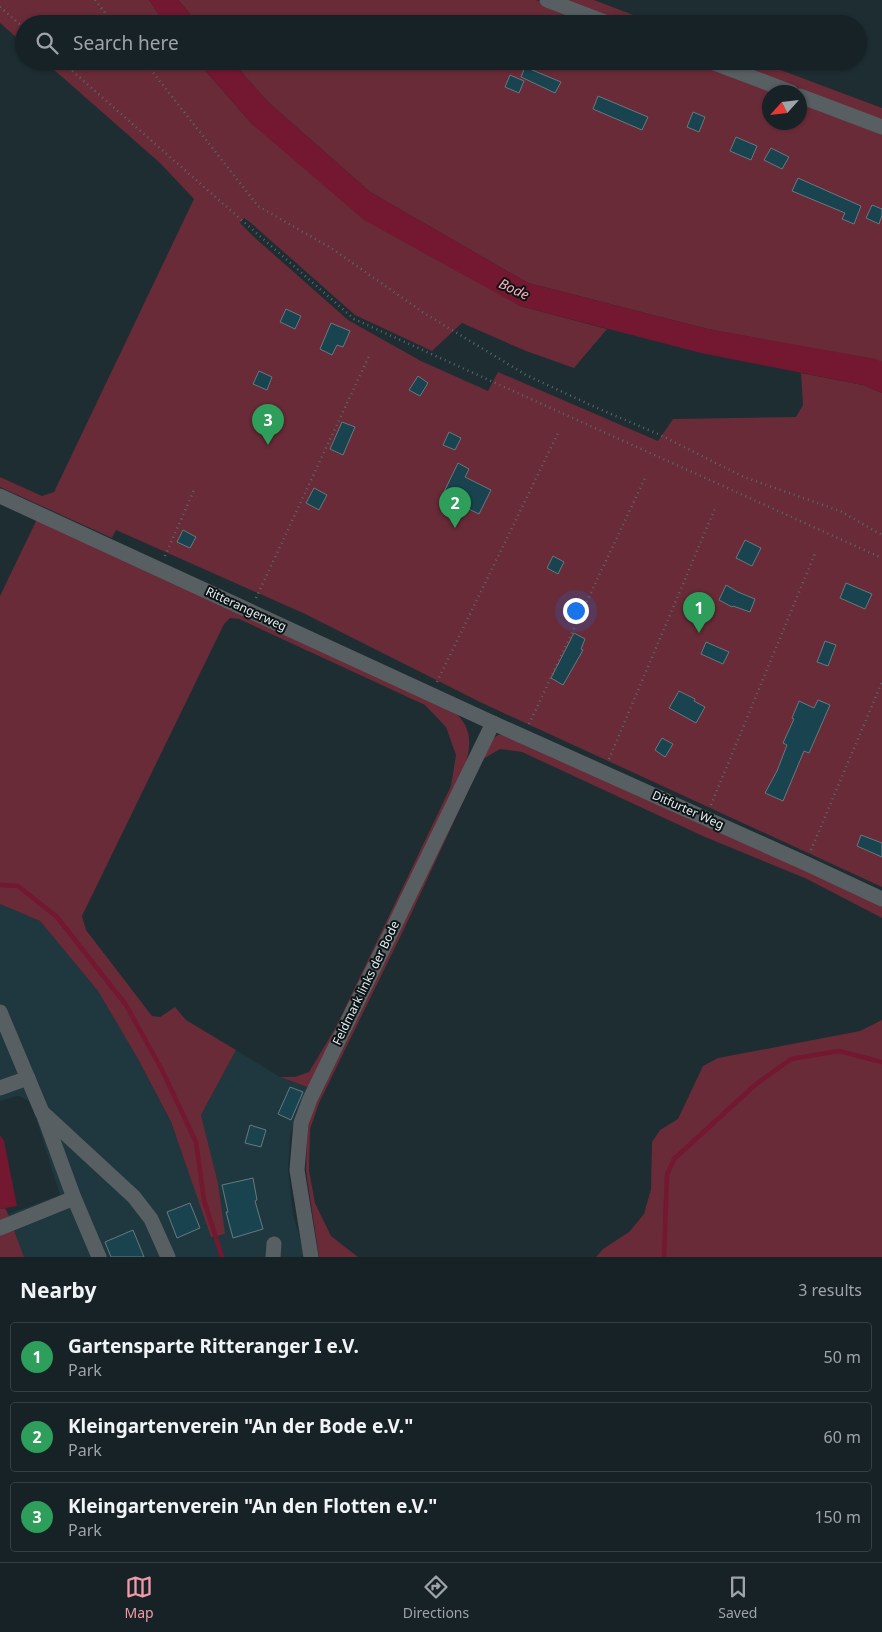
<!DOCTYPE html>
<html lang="en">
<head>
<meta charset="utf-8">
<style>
  body { margin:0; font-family:"Noto Sans",sans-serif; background:#232f32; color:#f1f3f6 }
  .compass { position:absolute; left:762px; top:85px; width:45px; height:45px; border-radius:50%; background:#162226; box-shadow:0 1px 4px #0004; rotate:243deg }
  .you { position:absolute; left:575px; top:610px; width:18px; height:18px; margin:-12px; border:4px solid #fff; border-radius:50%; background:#1a73e8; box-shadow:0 0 0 8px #1a73e833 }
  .badge { display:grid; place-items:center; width:32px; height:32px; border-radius:50%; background:#f39aa8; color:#fff; font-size:16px; font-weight:700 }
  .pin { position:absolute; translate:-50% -41px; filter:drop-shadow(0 1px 2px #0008) }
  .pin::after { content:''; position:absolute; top:26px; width:18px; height:15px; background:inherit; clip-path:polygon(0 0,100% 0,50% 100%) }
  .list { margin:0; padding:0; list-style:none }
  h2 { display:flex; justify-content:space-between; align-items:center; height:65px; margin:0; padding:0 20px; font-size:21px }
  h2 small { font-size:16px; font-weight:400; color:#9ea4a7 }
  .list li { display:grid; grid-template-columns:32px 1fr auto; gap:15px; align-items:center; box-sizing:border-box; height:70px; margin:0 10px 10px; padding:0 10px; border:1px solid #353f43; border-radius:5px }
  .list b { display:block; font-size:19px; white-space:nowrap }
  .list p { margin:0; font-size:16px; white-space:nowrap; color:#9ea4a7 }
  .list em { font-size:16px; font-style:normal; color:#9ea4a7 }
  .icon { flex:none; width:28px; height:28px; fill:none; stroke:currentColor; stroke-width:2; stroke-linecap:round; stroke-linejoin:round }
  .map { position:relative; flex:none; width:882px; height:1257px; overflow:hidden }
  .search { position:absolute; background:#162226; box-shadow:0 1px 4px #0004; left:15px; right:15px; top:15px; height:55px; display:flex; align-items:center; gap:12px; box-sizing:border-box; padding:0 18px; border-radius:28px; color:#9ea4a7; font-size:19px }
  .sheet { height:305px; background:#162226 }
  nav { display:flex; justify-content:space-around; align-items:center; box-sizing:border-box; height:70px; border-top:1px solid #353f43; background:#162226; font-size:14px; color:#9ea4a7 }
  nav a { display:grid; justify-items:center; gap:2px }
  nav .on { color:#f39aa8 }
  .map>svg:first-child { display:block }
</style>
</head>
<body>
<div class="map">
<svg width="882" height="1257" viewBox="0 0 882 1257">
  <rect width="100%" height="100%" fill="#1d2d32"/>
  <polygon fill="#1f383f" points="0,904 40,921 98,991 138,1059 171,1123 188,1171 218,1183 201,1115 236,1050 280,1077 310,1088 290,1135 288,1169 293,1215 305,1257 24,1257 8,1214 60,1195 31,1102 18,1096 0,1101"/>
  <g fill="#682b37">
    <polygon points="0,0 149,0 165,24 24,24 24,44 0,23"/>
    <polygon points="178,0 536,0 598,24 199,24"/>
    <polygon points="562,0 594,0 657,24 624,24"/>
    <polygon points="44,61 197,61 252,124 520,306 607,329 574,368 526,351 462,323 432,351 355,315 251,223 244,218 240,223 253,236 348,320 421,361 488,391 498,372 658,441 673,419 796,417 803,405 801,373 863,385 882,393 882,887 482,703 303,613 116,530 112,538 0,487 0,477 42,496 54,492 194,199 160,163"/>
    <polygon points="232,61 696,61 778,92 770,92 770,122 800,122 800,101 882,132 882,362 708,329 528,283 370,192 267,101"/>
    <polygon points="722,61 757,61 882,108 882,122"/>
    <path d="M37,519l416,191c19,18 19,32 12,56l-155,322 -30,-11h15l14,-5 27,-45 115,-241 5,-31 -10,-28 -21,-22 -186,-86 -9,-1 -6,6 -142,292 4,14 66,86 8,1 15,-10 11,13 50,30 -35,65 17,68 7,51 -14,3 -40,-115 -33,-63 -40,-68 -58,-70 -40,-17v-308z"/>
    <polygon points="508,734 882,906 882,918 807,879 705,837 522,752 500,749 483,759 405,927 319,1103 310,1129 309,1170 315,1203 331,1236 358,1257 319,1257 306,1171 307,1127 314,1103 487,743 498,735"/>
    <polygon points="882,1020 882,1257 596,1257 603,1249 629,1232 644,1214 651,1189 652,1142 660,1130 678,1119 703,1066 718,1058 860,1031"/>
    <polygon points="5,1208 8,1214 24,1257 0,1257 0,1209"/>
  </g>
  <g fill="#741731">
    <polygon points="149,0 178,0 199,24 165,24"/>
    <polygon points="197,61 232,61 267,101 370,192 528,283 708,329 876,359 882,362 882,393 863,385 701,353 520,306 364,220 252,124"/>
    <polygon points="0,1135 4,1141 17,1206 0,1209"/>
  </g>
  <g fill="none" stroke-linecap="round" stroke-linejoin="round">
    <g stroke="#741731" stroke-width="4.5">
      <polyline points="0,885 18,886 57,917 126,1005 162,1070 196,1142 204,1200 222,1257"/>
      <polyline points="664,1257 667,1175 674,1159 755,1085 791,1059 839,1051 882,1062"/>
    </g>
  </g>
  <g fill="#19444f" stroke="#67797f">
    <polygon points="525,67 561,82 555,93 521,77"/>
    <polygon points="510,75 524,81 519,93 505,87"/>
    <polygon points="598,96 648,117 642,130 593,109"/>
    <polygon points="693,112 705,117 699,132 687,127"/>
    <polygon points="736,137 757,146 751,160 730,151"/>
    <polygon points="771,148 789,157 782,169 764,160"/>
    <polygon points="798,178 861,206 854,224 842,219 845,213 792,191"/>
    <polygon points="872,205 882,209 882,215 879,224 866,218"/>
    <polygon points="286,309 301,316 295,329 280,322"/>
    <polygon points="331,323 350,331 343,347 337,345 332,355 320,349"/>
    <polygon points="259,371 272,377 267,390 253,384"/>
    <polygon points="418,376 428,383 420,396 409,390"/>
    <polygon points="342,422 355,427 343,455 330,449"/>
    <polygon points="449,432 461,438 455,450 443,445"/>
    <polygon points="458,463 469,469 465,477 491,490 479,514 442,496"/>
    <polygon points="314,488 327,495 319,510 306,503"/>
    <polygon points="183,530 196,537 190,548 177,542"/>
    <polygon points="745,540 761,548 752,566 736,558"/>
    <polygon points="553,556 564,562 558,574 547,568"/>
    <polygon points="846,583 872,594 865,609 840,598"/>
    <polygon points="726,585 738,592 755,599 750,612 733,606 732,607 719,600"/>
    <polygon points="574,633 585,639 581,649 583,650 563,685 551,678"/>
    <polygon points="825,641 836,645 828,666 817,662"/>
    <polygon points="706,642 729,652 723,664 701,654"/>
    <polygon points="679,691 695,699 694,701 705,707 696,723 669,708"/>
    <polygon points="818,700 830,705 809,753 804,751 783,801 765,793 777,771 787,745 783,743 794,719 792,718 799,701 814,708"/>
    <polygon points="662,738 673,744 665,757 655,750"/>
    <polygon points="861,835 882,843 882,857 857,846"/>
    <polygon points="290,1087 303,1092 291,1120 278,1114"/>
    <polygon points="250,1125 266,1130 261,1147 245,1143"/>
    <polygon points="253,1178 257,1200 255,1201 263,1229 233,1238 226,1212 228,1212 222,1185"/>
    <polygon points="190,1203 200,1228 177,1238 167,1212"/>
    <polygon points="133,1230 144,1257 111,1257 105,1242"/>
  </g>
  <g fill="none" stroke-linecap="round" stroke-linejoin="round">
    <g stroke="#5a686c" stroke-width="2.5" stroke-dasharray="1 4" stroke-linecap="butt">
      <polyline points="95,0 114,24"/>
      <polyline points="0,7 24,28"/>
      <polyline points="61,61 354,319 882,558"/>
      <polyline points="144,61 258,206 331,248 424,313 526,375 595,407 658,434 744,477 840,511 882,535"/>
      <polyline points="165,556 194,490"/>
      <polyline points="256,598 369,356"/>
      <polyline points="437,682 559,431"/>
      <polyline points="529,724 646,476"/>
      <polyline points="609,759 716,506"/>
      <polyline points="711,805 816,551"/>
      <polyline points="811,850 882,682"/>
    </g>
    <g stroke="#585f62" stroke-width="15">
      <polyline points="547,0 610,24"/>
      <polyline points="709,61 791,92"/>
      <polyline points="800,96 882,127"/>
      <polyline points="0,496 493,723 805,863 882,899"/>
      <polyline points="0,1012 42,1112 134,1197 151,1219 168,1257"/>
      <polyline points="0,1088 28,1078"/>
      <polyline points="44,1116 74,1198 99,1257"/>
      <polyline points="0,1228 74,1198"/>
      <polyline points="273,1257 274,1244"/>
      <polyline points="311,1257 297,1170 301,1123 310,1099 493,723"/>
    </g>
  </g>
  <g text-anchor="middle" stroke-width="4" stroke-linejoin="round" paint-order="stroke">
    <g font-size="12" fill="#e4eef1" stroke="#0d1416">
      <text transform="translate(246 609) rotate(25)" y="4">Ritterangerweg</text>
      <text transform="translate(688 810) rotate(24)" y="4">Ditfurter Weg</text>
      <text transform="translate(366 983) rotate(-64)" y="4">Feldmark links der Bode</text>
    </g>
    <g font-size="14" font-style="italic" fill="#fbacb7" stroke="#0d1416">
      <text transform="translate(514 289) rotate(25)" y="5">Bode</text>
    </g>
  </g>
</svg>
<svg class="compass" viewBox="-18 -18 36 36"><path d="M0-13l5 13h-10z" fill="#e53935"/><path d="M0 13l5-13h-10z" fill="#9ea4a7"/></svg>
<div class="you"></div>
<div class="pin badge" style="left:699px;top:633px;background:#2e9e5b">1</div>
<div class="pin badge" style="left:455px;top:528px;background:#2e9e5b">2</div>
<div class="pin badge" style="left:268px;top:445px;background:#2e9e5b">3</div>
<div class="search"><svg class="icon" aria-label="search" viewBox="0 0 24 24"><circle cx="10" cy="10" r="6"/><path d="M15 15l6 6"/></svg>Search here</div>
</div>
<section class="sheet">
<h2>Nearby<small>3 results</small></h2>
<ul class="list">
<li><span class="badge" style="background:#2e9e5b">1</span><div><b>Gartensparte Ritteranger I e.V.</b><p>Park</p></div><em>50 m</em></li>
<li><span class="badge" style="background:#2e9e5b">2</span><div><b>Kleingartenverein &quot;An der Bode e.V.&quot;</b><p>Park</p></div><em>60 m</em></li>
<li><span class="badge" style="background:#2e9e5b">3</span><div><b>Kleingartenverein &quot;An den Flotten e.V.&quot;</b><p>Park</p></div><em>150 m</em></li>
</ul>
</section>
<nav>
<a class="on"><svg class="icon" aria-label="map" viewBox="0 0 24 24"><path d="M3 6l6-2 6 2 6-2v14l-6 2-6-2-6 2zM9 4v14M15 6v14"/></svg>Map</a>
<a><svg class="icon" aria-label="directions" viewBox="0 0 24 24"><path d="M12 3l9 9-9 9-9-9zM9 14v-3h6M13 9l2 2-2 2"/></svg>Directions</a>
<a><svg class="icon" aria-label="saved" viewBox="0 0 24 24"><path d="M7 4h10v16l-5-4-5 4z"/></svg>Saved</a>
</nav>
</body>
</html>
